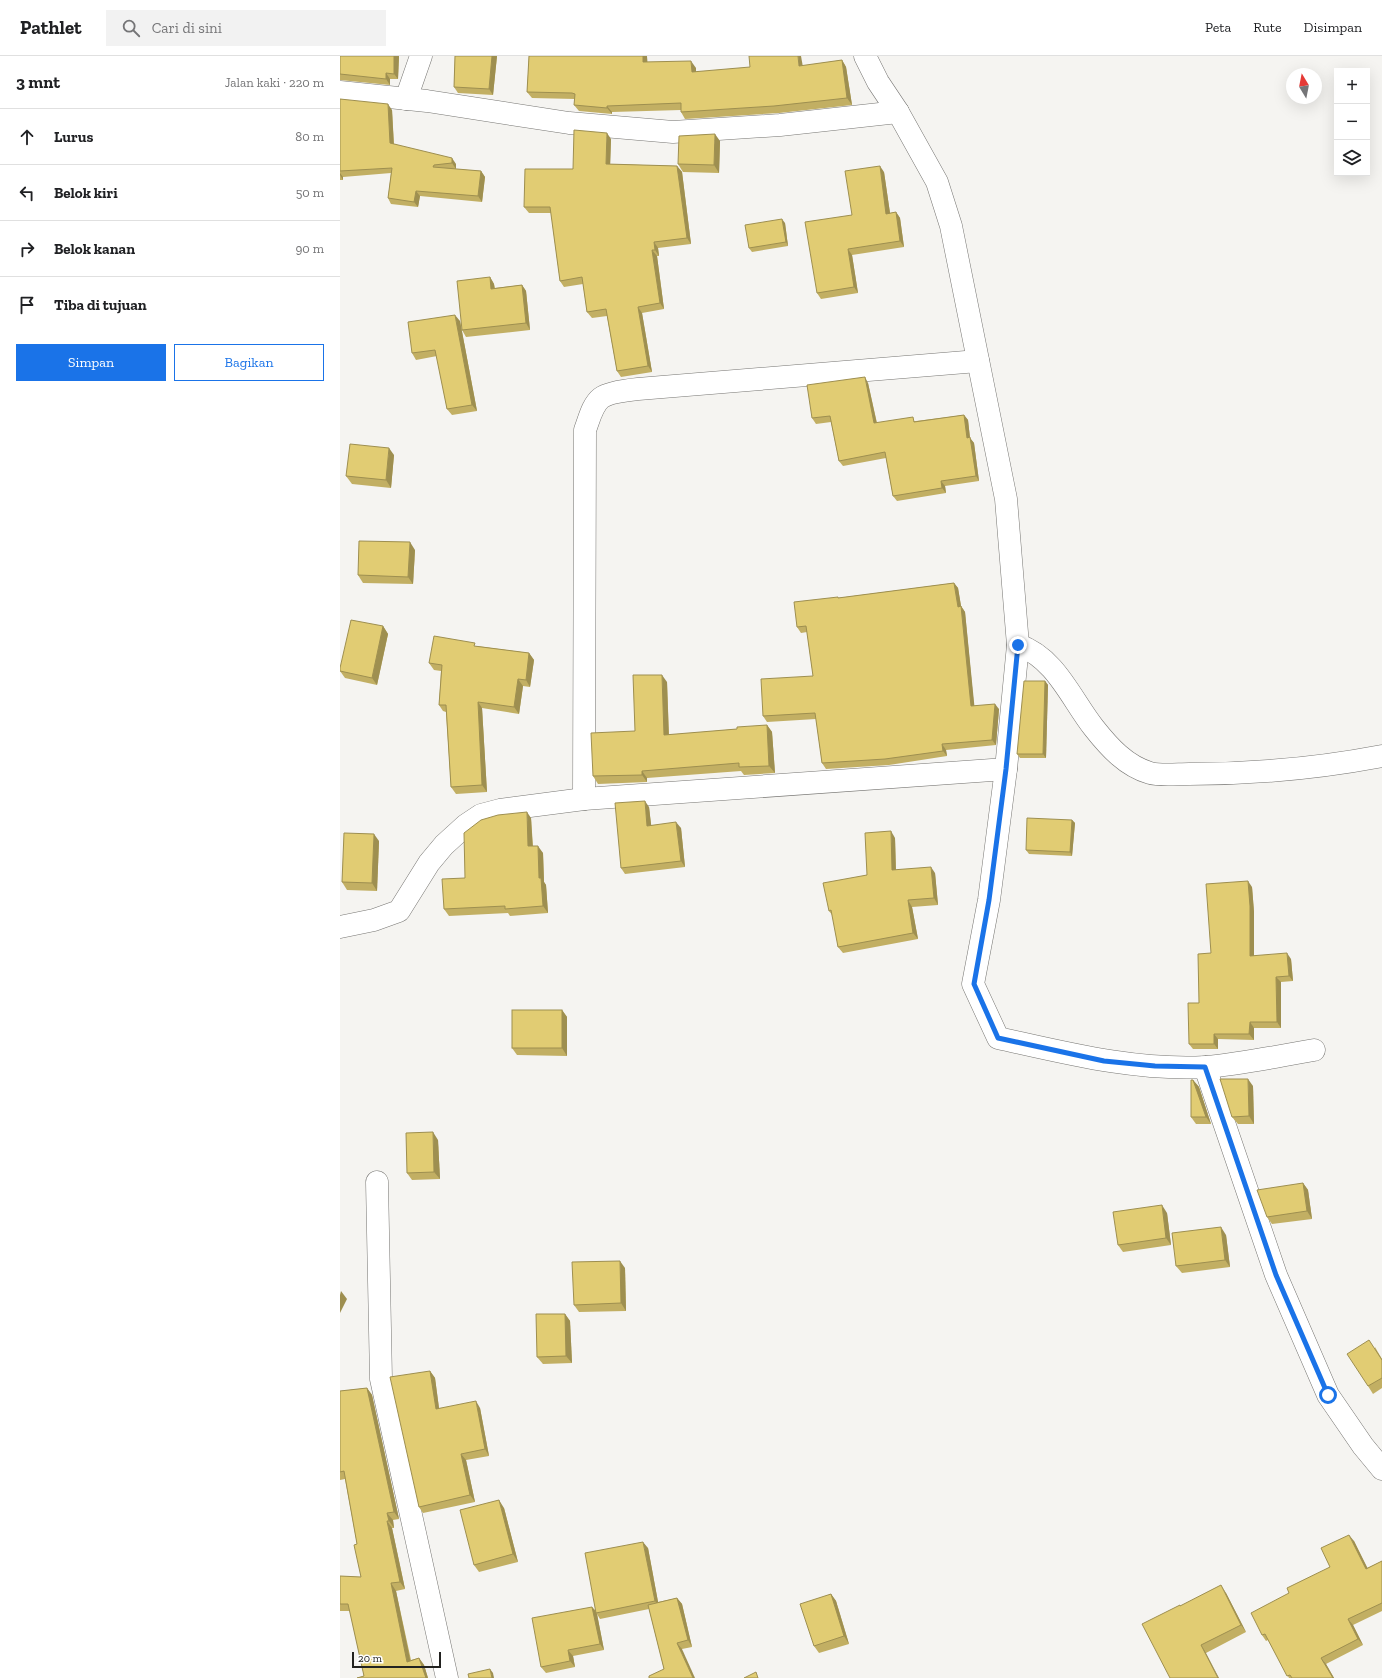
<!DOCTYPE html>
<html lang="id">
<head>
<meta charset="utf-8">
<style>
  body { margin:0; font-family:"Zilla Slab",serif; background:#f2f2f2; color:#202124 }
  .controls { position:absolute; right:12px; top:12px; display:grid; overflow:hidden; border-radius:0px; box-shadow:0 4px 16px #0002 }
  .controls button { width:36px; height:36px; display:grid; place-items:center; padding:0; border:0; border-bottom:1px solid #e0e0e0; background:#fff; color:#202124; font:20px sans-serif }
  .compass { position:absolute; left:946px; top:12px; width:36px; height:36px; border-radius:50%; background:#fff; box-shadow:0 4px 16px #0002; rotate:350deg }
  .scale { position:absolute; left:12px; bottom:10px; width:89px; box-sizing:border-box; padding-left:4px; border:2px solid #222220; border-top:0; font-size:11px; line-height:14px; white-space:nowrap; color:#222220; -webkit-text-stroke:3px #fff; paint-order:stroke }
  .stop { position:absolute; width:12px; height:12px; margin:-9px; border:3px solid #1a73e8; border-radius:50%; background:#fff }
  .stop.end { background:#1a73e8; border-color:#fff; box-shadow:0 1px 4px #0008 }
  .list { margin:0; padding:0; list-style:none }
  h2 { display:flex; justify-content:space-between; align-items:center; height:52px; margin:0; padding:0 16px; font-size:17px }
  h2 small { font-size:13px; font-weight:400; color:#757577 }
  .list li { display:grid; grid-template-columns:26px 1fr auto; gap:12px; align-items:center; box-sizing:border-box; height:56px; padding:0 16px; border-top:1px solid #e0e0e0 }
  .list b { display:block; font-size:15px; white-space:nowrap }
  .list em { font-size:13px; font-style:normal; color:#757577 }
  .actions { display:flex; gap:8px; padding:12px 16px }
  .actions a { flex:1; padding:9px 0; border:1px solid #1a73e8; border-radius:0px; text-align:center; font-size:14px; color:#1a73e8 }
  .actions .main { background:#1a73e8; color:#fff }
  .icon { flex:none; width:22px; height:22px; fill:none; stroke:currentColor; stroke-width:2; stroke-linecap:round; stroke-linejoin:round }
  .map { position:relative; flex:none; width:1042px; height:1622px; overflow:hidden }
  header { display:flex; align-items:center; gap:24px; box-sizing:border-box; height:56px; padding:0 20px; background:#fff; border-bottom:1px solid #e0e0e0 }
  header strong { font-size:19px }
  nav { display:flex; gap:22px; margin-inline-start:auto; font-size:14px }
  .search { width:280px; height:36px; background:#f2f2f2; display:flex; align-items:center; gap:10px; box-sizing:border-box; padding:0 14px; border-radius:0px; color:#757577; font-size:15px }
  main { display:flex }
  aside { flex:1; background:#fff }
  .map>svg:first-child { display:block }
</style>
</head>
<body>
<header>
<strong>Pathlet</strong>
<div class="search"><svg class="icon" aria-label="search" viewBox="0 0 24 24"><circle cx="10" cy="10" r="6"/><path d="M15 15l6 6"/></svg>Cari di sini</div>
<nav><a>Peta</a><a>Rute</a><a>Disimpan</a></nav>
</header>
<main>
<aside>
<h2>3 mnt<small>Jalan kaki · 220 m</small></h2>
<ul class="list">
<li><svg class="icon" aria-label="ahead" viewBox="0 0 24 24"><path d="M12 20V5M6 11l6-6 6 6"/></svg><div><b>Lurus</b></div><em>80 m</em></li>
<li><svg class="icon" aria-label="left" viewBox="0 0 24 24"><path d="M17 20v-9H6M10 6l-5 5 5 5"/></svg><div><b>Belok kiri</b></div><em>50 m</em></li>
<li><svg class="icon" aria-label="right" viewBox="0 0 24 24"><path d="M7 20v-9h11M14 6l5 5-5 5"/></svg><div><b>Belok kanan</b></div><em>90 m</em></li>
<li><svg class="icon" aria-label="arrive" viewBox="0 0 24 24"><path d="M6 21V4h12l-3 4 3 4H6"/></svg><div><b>Tiba di tujuan</b></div></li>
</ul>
<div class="actions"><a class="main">Simpan</a><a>Bagikan</a></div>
</aside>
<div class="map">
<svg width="1042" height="1622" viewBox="0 0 1042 1622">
  <rect width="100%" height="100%" fill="#f5f4f1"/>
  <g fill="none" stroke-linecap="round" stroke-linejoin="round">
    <g stroke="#777673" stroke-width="23">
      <g id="street">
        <path d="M525,0l13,26 20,30 39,70 14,44 55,273 12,146 -12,124 -17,131 -16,84 25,54c68,15 137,33 208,29 36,-3 72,-11 108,-17"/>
        <polyline points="0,36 87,45 229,67 333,76 440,69 558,56"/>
        <polyline points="66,43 81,0"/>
        <path d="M678,589c38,13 53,54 76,83 15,19 32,38 56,45 10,3 28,1 39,1 64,0 130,-6 193,-18"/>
        <path d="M244,743l1,-369c4,-10 7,-25 16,-32 8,-6 27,-8 37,-9l340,-28"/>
        <polyline points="0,871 34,864 59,855 89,807 104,789 126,769 141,759 160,754 244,743 666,713"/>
        <polyline points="865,1011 936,1219 988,1339 1023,1390 1042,1413"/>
        <polyline points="37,1126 41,1323 107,1622"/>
      </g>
    </g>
    <use href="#street" stroke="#fff" stroke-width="22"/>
  </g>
  <g fill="#c2af63">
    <polygon points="0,0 59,0 58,23 50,23 50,29 0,24"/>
    <polygon points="115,0 157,0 153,39 118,37 114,31"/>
    <polygon points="189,0 307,0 307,6 356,12 356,16 463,10 502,4 506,11 512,49 439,57 345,63 341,56 341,54 272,56 272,58 239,55 234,49 235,43 192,42 187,36"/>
    <polygon points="0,43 52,54 54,88 116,108 116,113 114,113 141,115 145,121 142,146 80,140 78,151 51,148 48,142 51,117 3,121 3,124 0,124"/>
    <polygon points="271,83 270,108 337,110 342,116 351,188 318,192 319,200 317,200 324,253 302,257 312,316 281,321 277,315 267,260 252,262 247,256 243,228 224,231 220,225 211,157 189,157 184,151"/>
    <polygon points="380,85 379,117 343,116 338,108"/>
    <polygon points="544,116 550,157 556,156 560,162 564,191 512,199 518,237 481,243 477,237 512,159"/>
    <polygon points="445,167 448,190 412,196 409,192"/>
    <polygon points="150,221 154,228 155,232 182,229 186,235 190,274 126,281 122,274"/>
    <polygon points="120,265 137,355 112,359 107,353 97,300 76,304 72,297"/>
    <polygon points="528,327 537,367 576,365 624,359 628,364 630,382 634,387 639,425 605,430 606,437 557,445 553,440 546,402 503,410 499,405 491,366 476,368 472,362"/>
    <polygon points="54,399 51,432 12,428 6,420"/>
    <polygon points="75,494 73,528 23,527 18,519"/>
    <polygon points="614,527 618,532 621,550 625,556 634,650 659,653 656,689 606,694 607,700 549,709 486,713 482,707 476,663 427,666 423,660 473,620 467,576 461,577 457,571 498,542"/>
    <polygon points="43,570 48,578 37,629 5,622 0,615 0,612"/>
    <polygon points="137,590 189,597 194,604 190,631 183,630 179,658 142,652 147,736 116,738 111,731 106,656 103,655 99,649 101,615 94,614 89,607"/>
    <polygon points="705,625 708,629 706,702 680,702 677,698"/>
    <polygon points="327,626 329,679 397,673 427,669 432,676 435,717 404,719 401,715 307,722 307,726 258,728 253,720 295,675"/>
    <polygon points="309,751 311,769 341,772 345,811 285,818 281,812"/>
    <polygon points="191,762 193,790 203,797 204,826 206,829 208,857 170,860 168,857 109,860 104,853 125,822"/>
    <polygon points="732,764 735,767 732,800 689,798 686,794"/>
    <polygon points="555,782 556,814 595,817 598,849 572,851 578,883 503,897 498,891 493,860 489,855 527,819"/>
    <polygon points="39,785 37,835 7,834 2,826"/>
    <polygon points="912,831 914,856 914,900 951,903 953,925 941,926 941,972 914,972 914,984 878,983 878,993 853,993 849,988 859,947 871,897"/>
    <polygon points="222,954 227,961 227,1000 177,999 172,992"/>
    <polygon points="853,1024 859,1031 871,1068 856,1068 851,1061"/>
    <polygon points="913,1030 914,1068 898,1068 892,1061"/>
    <polygon points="98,1084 100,1123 72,1124 67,1117"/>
    <polygon points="963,1127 968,1134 972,1163 932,1168 927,1161"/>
    <polygon points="827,1157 831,1189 783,1196 778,1189"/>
    <polygon points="886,1179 890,1211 842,1217 836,1210"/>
    <polygon points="285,1212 286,1255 239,1256 234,1249"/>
    <polygon points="225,1258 230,1265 232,1307 203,1308 197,1301"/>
    <polygon points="1035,1291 1042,1303 1042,1332 1033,1338 1028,1330"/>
    <polygon points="90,1315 95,1322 99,1352 140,1352 149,1400 126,1404 135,1446 83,1457 79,1451"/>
    <polygon points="27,1332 32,1339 59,1463 53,1464 54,1472 52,1472 65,1533 56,1535 71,1604 79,1602 84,1609 88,1622 17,1622 24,1620 10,1555 0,1555 0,1520 21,1521 17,1488 5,1423 0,1424 0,1335"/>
    <polygon points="164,1452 178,1506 139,1516 134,1509"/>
    <polygon points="1014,1485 1027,1512 1042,1505 1042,1555 1013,1569 1023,1589 986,1608 994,1622 949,1622 928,1584 926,1585 922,1579 949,1537 990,1511"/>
    <polygon points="308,1492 318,1546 337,1542 342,1548 352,1591 342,1593 324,1613 309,1553 260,1563 257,1558 264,1594 233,1600 235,1611 206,1617 201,1611 252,1551 256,1555"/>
    <polygon points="886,1537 906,1576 866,1597 830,1622 841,1550"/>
    <polygon points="491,1538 496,1545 509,1588 479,1597 474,1590"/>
  </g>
  <g fill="#9e8f50">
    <polygon points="54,0 59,0 58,23 54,18"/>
    <polygon points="152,0 157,0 153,39 149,33"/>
    <polygon points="303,0 307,0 308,13 303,6"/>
    <polygon points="458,0 461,0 464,17 459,10"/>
    <polygon points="502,4 506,11 512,49 507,42"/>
    <polygon points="351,5 356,12 356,22 352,16"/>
    <polygon points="46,17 50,23 50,29 46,23"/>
    <polygon points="48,48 52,54 54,93 50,87"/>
    <polygon points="267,50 272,56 272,58 267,52"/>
    <polygon points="267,77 271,83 270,114 266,108"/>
    <polygon points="375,78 380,85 379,117 374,109"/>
    <polygon points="112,102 116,108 116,113 112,107"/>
    <polygon points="337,110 342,116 351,188 347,182"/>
    <polygon points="540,110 544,116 551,164 546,158"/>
    <polygon points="141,115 145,121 142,146 138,140"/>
    <polygon points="0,117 3,121 3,124 0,119"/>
    <polygon points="76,135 80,140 78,151 74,146"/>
    <polygon points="556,156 560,162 564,191 560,185"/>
    <polygon points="442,163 445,167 448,190 446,186"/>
    <polygon points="314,186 318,192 319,200 315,194"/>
    <polygon points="508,193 512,199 518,237 514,231"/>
    <polygon points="312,194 317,200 324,253 320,247"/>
    <polygon points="150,221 154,228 155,239 151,233"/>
    <polygon points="182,229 186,235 190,274 186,267"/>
    <polygon points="298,251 302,257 312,316 308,310"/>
    <polygon points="115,259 120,265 137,355 132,349"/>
    <polygon points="525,321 528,327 538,373 534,367"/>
    <polygon points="624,359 628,364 630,382 634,387 639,425 636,420 627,382"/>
    <polygon points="49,392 54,399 51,432 46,424"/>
    <polygon points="601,425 605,430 606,437 602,432"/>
    <polygon points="70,486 75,494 73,528 68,521"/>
    <polygon points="614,527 618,532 622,556 618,551"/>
    <polygon points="621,550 625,556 635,656 631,650"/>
    <polygon points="43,570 48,578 37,629 32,622"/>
    <polygon points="189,597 194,604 190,631 186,624"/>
    <polygon points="322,619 327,626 329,686 324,679"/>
    <polygon points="178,623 183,630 179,658 174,651"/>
    <polygon points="705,625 708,629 706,702 703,698"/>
    <polygon points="138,646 142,652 147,736 142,729"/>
    <polygon points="655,648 659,653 656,689 652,684"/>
    <polygon points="427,669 432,676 435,717 429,710"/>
    <polygon points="602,688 606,694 607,700 603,695"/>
    <polygon points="302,715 307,722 307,726 302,719"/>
    <polygon points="305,745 309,751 312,776 307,770"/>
    <polygon points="187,756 191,762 193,797 188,790"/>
    <polygon points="732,764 735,767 732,800 730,796"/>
    <polygon points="336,766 341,772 345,811 341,805"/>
    <polygon points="551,775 555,782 556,820 552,814"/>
    <polygon points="34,778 39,785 37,835 32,827"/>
    <polygon points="198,790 203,797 204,826 206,829 208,857 203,850 199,822"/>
    <polygon points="591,811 595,817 598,849 594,842"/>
    <polygon points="908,825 912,831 914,856 914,906 910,900"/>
    <polygon points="568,844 572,851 578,883 573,877"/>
    <polygon points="947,897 951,903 953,925 949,920"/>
    <polygon points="936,921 941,926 941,972 937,966"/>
    <polygon points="222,954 227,961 227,1000 222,992"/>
    <polygon points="910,966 914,972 914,984 909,978"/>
    <polygon points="874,978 878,983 878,993 874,988"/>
    <polygon points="908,1023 913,1030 914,1068 909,1060"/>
    <polygon points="853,1024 859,1031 871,1068 866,1061"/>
    <polygon points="93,1076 98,1084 100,1123 94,1116"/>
    <polygon points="963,1127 968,1134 972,1163 967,1155"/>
    <polygon points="822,1149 827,1157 831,1189 826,1182"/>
    <polygon points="881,1171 886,1179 890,1211 885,1204"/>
    <polygon points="280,1205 285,1212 286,1255 281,1247"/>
    <polygon points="1,1235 7,1243 0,1257 0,1239"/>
    <polygon points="225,1258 230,1265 232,1307 226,1300"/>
    <polygon points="90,1315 95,1322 100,1360 96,1353"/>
    <polygon points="27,1332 32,1339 59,1463 54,1456"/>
    <polygon points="136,1345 140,1352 149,1400 145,1393"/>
    <polygon points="121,1398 126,1404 135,1446 130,1439"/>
    <polygon points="159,1444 164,1452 178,1506 173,1498"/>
    <polygon points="47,1457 53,1464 54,1472 49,1465"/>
    <polygon points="47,1465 52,1472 65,1533 60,1526"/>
    <polygon points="1009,1479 1014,1485 1031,1519 1026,1513"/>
    <polygon points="303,1486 308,1492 319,1551 315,1545"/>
    <polygon points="51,1527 56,1535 72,1613 67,1606"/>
    <polygon points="881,1529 886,1537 906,1576 901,1569"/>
    <polygon points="491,1538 496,1545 509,1588 504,1580"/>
    <polygon points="337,1542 342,1548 352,1591 348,1584"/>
    <polygon points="252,1551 257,1557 256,1557 257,1558 264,1594 260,1588"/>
    <polygon points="1008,1563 1013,1569 1023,1589 1018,1583"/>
    <polygon points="337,1587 342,1593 355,1622 353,1622"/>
    <polygon points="861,1589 866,1597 879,1622 878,1622"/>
    <polygon points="228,1594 233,1600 235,1611 230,1605"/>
    <polygon points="79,1602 84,1609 88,1622 86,1622"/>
    <polygon points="981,1602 986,1608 994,1622 993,1622"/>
    <polygon points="150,1613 153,1617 154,1622 152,1622"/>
  </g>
  <g fill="#e1cc73" stroke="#9e8f50">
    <polygon points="0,0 54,0 54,18 46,17 46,23 0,18"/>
    <polygon points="115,0 152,0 149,33 114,31"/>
    <polygon points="189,0 303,0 303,6 351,5 352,16 410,11 409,0 458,0 459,10 502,4 507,42 434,50 341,56 341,47 267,50 267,52 234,49 235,38 232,37 187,36"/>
    <polygon points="0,43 48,48 50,87 112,102 112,107 94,109 93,111 141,115 138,140 76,135 74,146 48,142 52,112 0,115"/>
    <polygon points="234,74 267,77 266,108 337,110 347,182 314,186 315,194 312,194 320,247 298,251 308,310 277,315 266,253 247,256 242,221 220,225 210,151 184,151 185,113 233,113"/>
    <polygon points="375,78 374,109 338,108 339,80"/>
    <polygon points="540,110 546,158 556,156 560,185 508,193 514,231 477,237 465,166 512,159 505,115"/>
    <polygon points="442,163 446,186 409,192 405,169"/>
    <polygon points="150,221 151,233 182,229 186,267 122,274 117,225"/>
    <polygon points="115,259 132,349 107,353 95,294 72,297 68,266"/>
    <polygon points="525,321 534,367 573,361 574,366 624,359 627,382 630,381 636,420 601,425 602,432 553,440 545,396 499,405 490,360 472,362 467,329"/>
    <polygon points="10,388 49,392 46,424 6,420"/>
    <polygon points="19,485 70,486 68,521 18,519"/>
    <polygon points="614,527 618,551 621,550 631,650 655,648 652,684 602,688 603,695 545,703 482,707 475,657 423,660 421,623 473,620 466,570 457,571 454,546 498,541 498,542"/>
    <polygon points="11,564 43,570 32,622 0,615 0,612"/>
    <polygon points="94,580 135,587 134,590 189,597 186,624 178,623 174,651 138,646 142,729 111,731 106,649 99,649 102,609 89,607"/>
    <polygon points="293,619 322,619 324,679 397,673 397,671 427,669 429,710 399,711 399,707 302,715 302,719 253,720 251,677 295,675"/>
    <polygon points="684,625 705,625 703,698 677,698"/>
    <polygon points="305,745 307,770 336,766 341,805 281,812 275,747"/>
    <polygon points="187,756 188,790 198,790 199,822 201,822 203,850 165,853 165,850 104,853 102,823 125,822 124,777 141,764 158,759"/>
    <polygon points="687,762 732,764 730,796 686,794"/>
    <polygon points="551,775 552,814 591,811 594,842 568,844 573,877 498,891 491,854 489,855 483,827 527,819 525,777"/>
    <polygon points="4,777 34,778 32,827 2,826"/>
    <polygon points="908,825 910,850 910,900 947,897 949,920 936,921 937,966 910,966 909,978 874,978 874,988 849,988 848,947 859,947 858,898 871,897 866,828"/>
    <rect x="172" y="954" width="50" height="38"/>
    <polygon points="880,1023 908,1023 909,1060 892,1061"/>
    <polygon points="851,1024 853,1024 866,1061 851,1061"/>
    <polygon points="93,1076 94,1116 67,1117 66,1077"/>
    <polygon points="963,1127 967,1155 927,1161 917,1134"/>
    <polygon points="822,1149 826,1182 778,1189 773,1156"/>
    <polygon points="881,1171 885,1204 836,1210 832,1177"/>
    <polygon points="280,1205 281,1247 234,1249 232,1206"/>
    <polygon points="196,1258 225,1258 226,1300 197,1301"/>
    <polygon points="1029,1284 1042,1304 1042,1322 1028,1330 1007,1298"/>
    <polygon points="90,1315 96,1353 136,1345 145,1393 121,1398 130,1439 79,1451 50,1321"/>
    <polygon points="27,1332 54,1456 47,1457 49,1465 47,1465 60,1526 51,1527 67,1606 79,1602 86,1622 17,1622 24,1620 8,1548 0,1548 0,1520 21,1521 14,1489 17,1488 4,1415 0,1416 0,1335"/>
    <polygon points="159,1444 173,1498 134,1509 120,1454"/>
    <polygon points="1009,1479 1026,1513 1042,1505 1042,1547 1008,1563 1018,1583 981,1602 993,1622 952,1622 950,1619 947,1620 925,1578 922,1579 911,1557 949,1537 947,1532 990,1511 981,1492"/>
    <polygon points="303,1486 315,1545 256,1557 245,1497"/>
    <polygon points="881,1529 901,1569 861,1589 878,1622 830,1622 802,1568 840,1549 840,1550"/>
    <polygon points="491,1538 504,1580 474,1590 460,1548"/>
    <polygon points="337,1542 348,1584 337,1587 353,1622 309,1622 309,1620 324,1613 308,1549"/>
    <polygon points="252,1551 260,1588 228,1594 230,1605 201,1611 192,1562"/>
    <polygon points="150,1613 152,1622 129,1622 128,1618"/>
    <polygon points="416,1616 418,1622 404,1622"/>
  </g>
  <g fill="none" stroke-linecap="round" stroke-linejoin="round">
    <polyline stroke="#1a73e8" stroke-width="5" points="678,589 666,713 649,844 634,928 658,982 764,1005 815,1010 865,1011 936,1219 988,1339"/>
  </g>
</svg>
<div class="controls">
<button>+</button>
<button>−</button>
<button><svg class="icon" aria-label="layers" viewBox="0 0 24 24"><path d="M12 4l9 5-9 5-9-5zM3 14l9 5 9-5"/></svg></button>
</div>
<svg class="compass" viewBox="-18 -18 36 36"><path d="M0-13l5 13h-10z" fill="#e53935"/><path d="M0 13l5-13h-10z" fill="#757577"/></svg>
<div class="scale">20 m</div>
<div class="stop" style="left:988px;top:1339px"></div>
<div class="stop end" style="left:678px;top:589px"></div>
</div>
</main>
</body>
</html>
